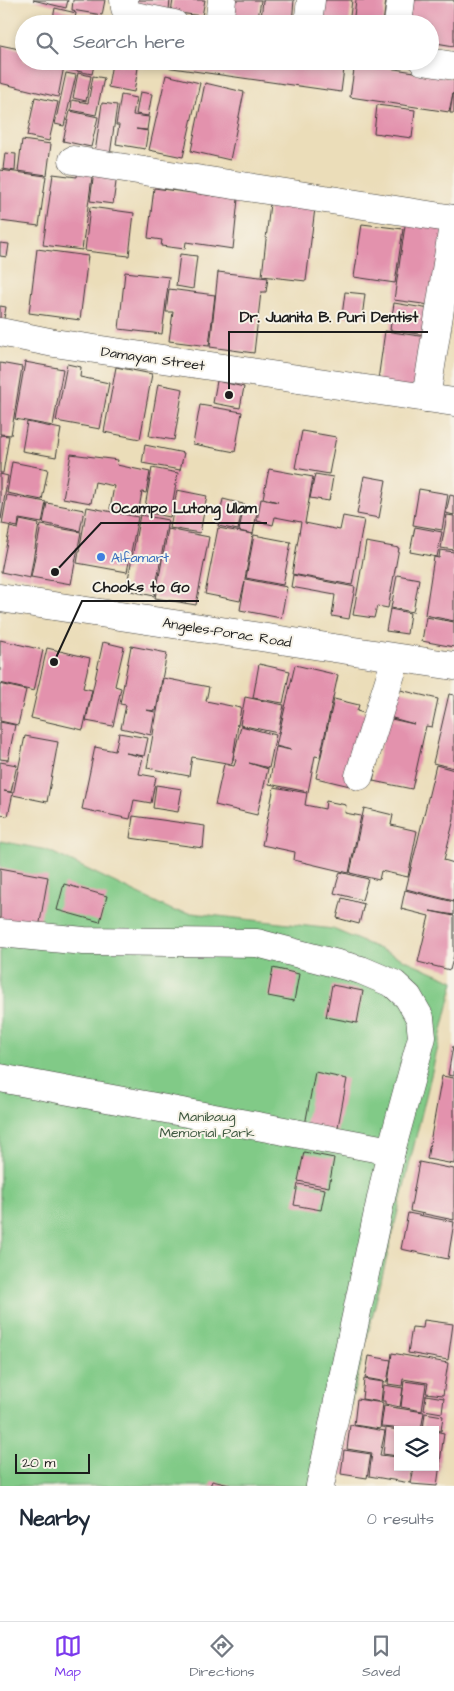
<!DOCTYPE html>
<html lang="en">
<head>
<meta charset="utf-8">
<style>
  body { margin:0; font-family:"Architects Daughter",sans-serif; background:#f2f2f3; color:#1f2937 }
  .controls { position:absolute; right:15px; bottom:15px; display:grid; overflow:hidden; border-radius:0px; box-shadow:0 2px 8px #0003 }
  .controls button { width:45px; height:45px; display:grid; place-items:center; padding:0; border:0; border-bottom:1px solid #e0e1e3; background:#fff; color:#1f2937; font:25px sans-serif }
  .scale { position:absolute; left:15px; bottom:12px; width:75px; box-sizing:border-box; padding-left:5px; border:2px solid #1c1c1c; border-top:0; font-size:14px; line-height:18px; white-space:nowrap; color:#1c1c1c; -webkit-text-stroke:4px #f7f3e8; paint-order:stroke }
  .list { margin:0; padding:0; list-style:none }
  h2 { display:flex; justify-content:space-between; align-items:center; height:65px; margin:0; padding:0 20px; font-size:21px }
  h2 small { font-size:16px; font-weight:400; color:#747a83 }
  .icon { flex:none; width:28px; height:28px; fill:none; stroke:currentColor; stroke-width:2; stroke-linecap:round; stroke-linejoin:round }
  .map { position:relative; flex:none; width:454px; height:1486px; overflow:hidden }
  .search { position:absolute; background:#fff; box-shadow:0 2px 8px #0003; left:15px; right:15px; top:15px; height:55px; display:flex; align-items:center; gap:12px; box-sizing:border-box; padding:0 18px; border-radius:28px; color:#747a83; font-size:19px }
  .sheet { height:135px; background:#fff }
  nav { display:flex; justify-content:space-around; align-items:center; box-sizing:border-box; height:70px; border-top:1px solid #e0e1e3; background:#fff; font-size:14px; color:#747a83 }
  nav a { display:grid; justify-items:center; gap:2px }
  nav .on { color:#7c3aed }
  .map>svg:first-child { display:block }
</style>
</head>
<body>
<div class="map">
<svg width="454" height="1486" viewBox="0 0 454 1486">
  <rect width="100%" height="100%" fill="#f7f3e8"/>
  <filter id="ink" filterUnits="userSpaceOnUse"><feTurbulence type="fractalNoise" baseFrequency=".02" numOctaves="2"/><feDisplacementMap in="SourceGraphic" scale="10" xChannelSelector="R" yChannelSelector="G"/><feConvolveMatrix kernelMatrix="1 2 1 2 8 2 1 2 1" color-interpolation-filters="sRGB"/></filter>
  <filter id="wash" filterUnits="userSpaceOnUse"><feTurbulence type="fractalNoise" baseFrequency=".0096" numOctaves="4" result="noise"/><feDisplacementMap in="SourceGraphic" scale="20" xChannelSelector="R" yChannelSelector="G"/><feGaussianBlur stdDeviation="1.12" result="paint"/><feColorMatrix in="noise" values="0 0 0 0 0 0 0 0 0 0 0 0 0 0 0 0 0 1.4 0 .05"/><feComposite in="paint" operator="in"/></filter>
  <g filter="url(#wash)">
    <rect width="100%" height="100%" fill="#ebddb9"/>
    <polygon fill="#81ca87" stroke="#4e7352" points="0,841 47,850 174,911 333,929 454,981 331,1486 0,1486"/>
    <g id="blocks">
      <g fill="#e392ad">
        <polygon points="33,0 68,0 66,8"/>
        <polygon points="73,0 105,0 102,15 72,10"/>
        <polygon points="134,0 170,0 169,10 134,4"/>
        <polygon points="173,0 205,0 202,16 171,12"/>
        <polygon points="229,0 261,0 258,19 228,15"/>
        <polygon points="263,0 294,0 292,23 261,19"/>
        <polygon points="322,0 352,0 349,24 319,24"/>
        <polygon points="356,0 386,0 383,24 353,24"/>
        <polygon points="409,0 454,0 454,46 430,42 430,24 405,24"/>
        <polygon points="55,8 76,13 74,24 52,24"/>
        <polygon points="0,45 24,50 24,61 65,61 58,97 0,83"/>
        <polygon points="69,61 95,61 92,74 67,69"/>
        <polygon points="123,61 345,61 341,92"/>
        <polygon points="112,63 138,68 134,92 108,87"/>
        <polygon points="355,63 454,78 454,113 450,113 453,93 449,112 350,97"/>
        <polygon points="66,73 76,75 64,126 55,124"/>
        <polygon points="78,73 91,76 86,101 73,98"/>
        <polygon points="166,75 200,83 183,157 149,150"/>
        <polygon points="93,76 104,78 96,115 71,110 72,100 88,103"/>
        <polygon points="205,83 244,92 230,160 191,151"/>
        <polygon points="140,92 152,94 148,116 136,114"/>
        <polygon points="121,95 136,98 133,115 149,117 147,130 136,129 148,131 145,149 116,144 119,125 116,125"/>
        <polygon points="35,97 58,102 49,141 27,136"/>
        <polygon points="102,103 117,105 110,155 95,153"/>
        <polygon points="377,105 415,110 412,138 374,133"/>
        <polygon points="70,111 98,117 91,147 63,141"/>
        <polygon points="22,140 51,144 47,175 18,171"/>
        <polygon points="5,153 16,154 15,171 3,169"/>
        <polygon points="78,168 93,170 82,250 43,245 53,174 77,177"/>
        <polygon points="0,170 46,176 39,226 0,221"/>
        <polygon points="94,172 117,175 113,204 90,201"/>
        <polygon points="154,188 238,199 233,249 186,242 185,249 161,246 162,240 148,238"/>
        <polygon points="270,203 315,208 306,281 262,276"/>
        <polygon points="90,207 134,213 129,256 85,251"/>
        <polygon points="406,219 449,225 430,305 394,300"/>
        <polygon points="362,224 403,229 395,283 354,277"/>
        <polygon points="0,243 9,244 7,257 0,256"/>
        <polygon points="37,249 88,256 80,320 29,313"/>
        <polygon points="180,254 197,256 193,289 176,286"/>
        <polygon points="125,272 169,277 162,334 119,329"/>
        <polygon points="218,272 268,278 266,292 261,292 254,353 210,347"/>
        <polygon points="169,289 215,295 209,346 169,341 173,312 166,312"/>
        <polygon points="345,292 365,294 362,318 342,316"/>
        <polygon points="394,303 436,310 433,336 390,330"/>
        <polygon points="0,306 6,307 2,330 0,330"/>
        <polygon points="385,331 433,338 425,394 377,387"/>
        <polygon points="25,362 63,369 53,426 15,419"/>
        <polygon points="0,363 22,367 11,435 0,434"/>
        <polygon points="67,364 81,367 80,377 109,383 100,429 56,421"/>
        <polygon points="116,367 152,374 140,439 104,432"/>
        <polygon points="217,381 244,387 240,408 213,403"/>
        <polygon points="158,384 183,389 174,440 149,436"/>
        <polygon points="200,405 242,412 235,452 193,444"/>
        <polygon points="27,422 61,429 56,457 22,451"/>
        <polygon points="302,431 336,437 329,474 295,468"/>
        <polygon points="0,435 9,436 3,473 0,473"/>
        <polygon points="145,445 184,453 180,470 142,463"/>
        <polygon points="71,454 118,460 117,465 150,472 146,493 142,492 138,514 110,509 114,486 95,482 91,503 63,498"/>
        <polygon points="12,462 48,469 42,500 7,493"/>
        <polygon points="152,468 178,473 170,517 144,512"/>
        <polygon points="269,469 313,477 305,523 340,530 343,516 364,520 352,585 292,574 301,522 275,517 273,525 257,521 261,499 278,502 263,498"/>
        <polygon points="0,474 8,476 1,519 0,519"/>
        <polygon points="315,474 333,477 329,501 310,498"/>
        <polygon points="364,476 386,480 379,518 357,514"/>
        <polygon points="419,489 448,494 442,530 413,525"/>
        <polygon points="177,490 207,496 200,533 170,528"/>
        <polygon points="7,495 46,502 42,523 19,519 18,527 2,524"/>
        <polygon points="450,495 454,496 454,515 446,513"/>
        <polygon points="223,499 243,504 238,530 218,526"/>
        <polygon points="47,503 84,510 80,531 43,523"/>
        <polygon points="244,505 258,507 253,534 239,531"/>
        <polygon points="87,507 138,517 127,572 77,563"/>
        <polygon points="140,515 168,520 154,596 126,590"/>
        <polygon points="447,515 454,516 454,550 441,548"/>
        <polygon points="20,520 39,524 30,578 1,572 10,527 18,529"/>
        <polygon points="41,525 81,532 71,584 31,577"/>
        <polygon points="415,527 442,532 437,557 410,552"/>
        <polygon points="218,528 253,534 245,579 287,587 281,618 240,610 245,582 240,601 205,594"/>
        <polygon points="168,529 209,537 196,605 155,598"/>
        <polygon points="254,535 291,542 283,585 246,578"/>
        <polygon points="366,542 399,548 388,608 377,606 374,618 353,615"/>
        <polygon points="440,550 454,552 454,621 425,615 434,557 439,558"/>
        <polygon points="293,575 355,587 349,619 332,616 335,595 291,587"/>
        <polygon points="397,575 419,579 413,612 391,608"/>
        <polygon points="390,609 410,613 407,634 386,631"/>
        <polygon points="426,617 454,622 454,647 422,641"/>
        <polygon points="0,640 43,650 34,691 0,683"/>
        <polygon points="103,642 124,647 115,686 121,688 113,726 86,721"/>
        <polygon points="131,646 167,653 156,711 146,710 155,712 151,735 121,728 126,705 120,704"/>
        <polygon points="47,648 90,658 83,688 92,690 83,730 31,718"/>
        <polygon points="259,664 290,671 283,703 253,698"/>
        <polygon points="295,665 338,675 320,757 315,756 308,792 269,784 276,747 291,750 276,746"/>
        <polygon points="163,678 209,687 206,701 241,708 238,725 236,725 238,725 232,764 192,757 189,776 147,768"/>
        <polygon points="0,684 26,690 18,725 0,721"/>
        <polygon points="396,689 438,699 432,727 426,726 412,789 373,781 387,718 414,724 389,717"/>
        <polygon points="449,694 454,695 454,768 433,763"/>
        <polygon points="245,697 284,705 278,733 240,725"/>
        <polygon points="334,699 359,705 357,711 367,714 350,786 316,778"/>
        <polygon points="0,722 15,725 8,760 0,759"/>
        <polygon points="241,726 276,735 269,768 249,763 268,769 257,815 215,805 224,764 234,766 236,760 233,759"/>
        <polygon points="119,733 148,738 144,756 126,753 143,757 139,774 156,777 151,803 134,800 130,819 82,809 95,747 115,751"/>
        <polygon points="25,736 58,742 47,802 13,795"/>
        <polygon points="0,762 17,765 11,792 4,791 13,793 8,816 0,815"/>
        <polygon points="436,765 454,770 454,819 444,860 454,863 454,901 406,889"/>
        <polygon points="156,785 182,789 178,812 153,808"/>
        <polygon points="274,787 307,793 305,805 325,809 326,801 346,805 345,813 361,816 349,873 294,860 295,852 262,845"/>
        <polygon points="364,808 393,815 391,825 417,831 408,877 381,871 379,880 350,873"/>
        <polygon points="133,816 205,826 203,848 130,838"/>
        <polygon points="0,868 48,877 39,928 0,921"/>
        <polygon points="340,872 368,879 362,900 334,893"/>
        <polygon points="64,884 107,896 100,922 57,910"/>
        <polygon points="405,890 454,902 454,915 430,911 454,916 454,955 450,970 418,962 429,916 401,909"/>
        <polygon points="342,898 364,904 359,924 337,918"/>
        <polygon points="273,968 299,974 294,1001 268,996"/>
        <polygon points="332,985 363,991 357,1023 326,1017"/>
        <polygon points="453,1046 454,1046 454,1076 448,1075"/>
        <polygon points="315,1072 347,1079 337,1132 305,1125"/>
        <polygon points="442,1076 454,1078 454,1164 427,1159"/>
        <polygon points="304,1152 334,1158 329,1187 298,1181"/>
        <polygon points="419,1162 454,1169 454,1220 410,1211"/>
        <polygon points="298,1184 325,1189 321,1210 294,1205"/>
        <polygon points="408,1213 454,1222 448,1259 401,1249"/>
        <polygon points="424,1320 453,1324 448,1360 408,1353 412,1327 423,1328"/>
        <polygon points="392,1353 448,1363 443,1395 426,1393 428,1383 403,1379 402,1386 388,1384"/>
        <polygon points="369,1356 391,1360 387,1382 365,1378"/>
        <polygon points="364,1379 383,1382 381,1402 362,1399"/>
        <polygon points="404,1381 426,1384 422,1411 401,1407"/>
        <polygon points="384,1385 403,1388 400,1407 385,1404 385,1401 382,1401"/>
        <polygon points="426,1395 444,1398 442,1413 424,1410"/>
        <polygon points="357,1399 383,1403 380,1429 354,1425"/>
        <polygon points="384,1406 424,1412 421,1430 381,1427"/>
        <polygon points="425,1413 443,1416 441,1431 423,1429"/>
        <polygon points="350,1425 385,1431 380,1455 398,1457 398,1467 412,1467 410,1483 369,1476 372,1453 347,1449"/>
        <polygon points="386,1428 398,1430 398,1456 383,1454"/>
        <polygon points="435,1431 444,1433 440,1463 435,1462"/>
        <polygon points="344,1450 371,1454 367,1478 341,1474"/>
        <polygon points="435,1463 440,1464 437,1486 411,1484 414,1467 435,1467"/>
        <polygon points="212,1481 230,1485 229,1486 210,1486"/>
      </g>
    </g>
  </g>
  <g filter="url(#ink)">
    <use href="#blocks" fill-opacity="0" stroke="#3b3934" stroke-width="1"/>
    <g fill="none" stroke-linecap="round" stroke-linejoin="round">
      <g stroke="#3b3934" stroke-width="29">
        <g id="minor">
          <polyline points="124,0 125,8 130,15 174,24"/>
          <polyline points="219,24 222,0"/>
          <polyline points="308,24 311,0"/>
          <polyline points="398,24 401,0"/>
          <polyline points="423,61 454,66"/>
          <polyline points="73,160 454,219"/>
          <polyline points="0,332 54,343 454,402"/>
          <polyline points="426,398 454,219"/>
          <polyline points="359,776 396,658"/>
          <polyline points="0,933 84,941 257,943 361,970 394,984 408,997 420,1018 422,1037 391,1151 320,1486"/>
          <polyline points="0,1078 391,1151"/>
        </g>
      </g>
      <g stroke="#3b3934" stroke-width="29">
        <polyline id="major" points="0,598 454,666"/>
      </g>
      <use href="#minor" stroke="#fff" stroke-width="28"/>
      <use href="#major" stroke="#fff" stroke-width="28"/>
    </g>
  </g>
  <circle fill="#3f7fe0" stroke="#f7f3e8" stroke-width="2" cx="101" cy="557" r="5"/>
  <g text-anchor="middle" stroke-width="4" stroke-linejoin="round" paint-order="stroke">
    <g font-size="14" fill="#1c1c1c" stroke="#f7f3e8">
      <text transform="translate(153 358) rotate(8)" y="5">Damayan Street</text>
      <text transform="translate(227 632) rotate(9)" y="5">Angeles-Porac Road</text>
    </g>
    <g font-size="14" fill="#366cbe" stroke="#f7f3e8" text-anchor="start">
      <text x="111" y="562">Alfamart</text>
    </g>
    <g font-size="14" fill="#3f5941" stroke="#f7f3e8">
      <text x="207" y="1121">Manibaug<tspan x="207" dy="16">Memorial Park</tspan></text>
    </g>
  </g>
  <path fill="none" stroke="#1c1c1c" stroke-width="2" d="M229 395L229 332H428M55 572L101 523H267M54 662L82 601H199"/>
  <g fill="#1c1c1c" stroke="#f7f3e8" stroke-width="2">
    <circle cx="229" cy="395" r="5"/>
    <circle cx="55" cy="572" r="5"/>
    <circle cx="54" cy="662" r="5"/>
  </g>
  <g font-size="15" text-anchor="middle" font-weight="bold" fill="#1c1c1c" stroke="#f7f3e8" stroke-width="4" stroke-linejoin="round" paint-order="stroke">
    <text x="329" y="322">Dr. Juanita B. Puri Dentist</text>
    <text x="184" y="513">Ocampo Lutong Ulam</text>
    <text x="141" y="592">Chooks to Go</text>
  </g>
</svg>
<div class="controls">
<button><svg class="icon" aria-label="layers" viewBox="0 0 24 24"><path d="M12 4l9 5-9 5-9-5zM3 14l9 5 9-5"/></svg></button>
</div>
<div class="scale">20 m</div>
<div class="search"><svg class="icon" aria-label="search" viewBox="0 0 24 24"><circle cx="10" cy="10" r="6"/><path d="M15 15l6 6"/></svg>Search here</div>
</div>
<section class="sheet">
<h2>Nearby<small>0 results</small></h2>
<ul class="list">
</ul>
</section>
<nav>
<a class="on"><svg class="icon" aria-label="map" viewBox="0 0 24 24"><path d="M3 6l6-2 6 2 6-2v14l-6 2-6-2-6 2zM9 4v14M15 6v14"/></svg>Map</a>
<a><svg class="icon" aria-label="directions" viewBox="0 0 24 24"><path d="M12 3l9 9-9 9-9-9zM9 14v-3h6M13 9l2 2-2 2"/></svg>Directions</a>
<a><svg class="icon" aria-label="saved" viewBox="0 0 24 24"><path d="M7 4h10v16l-5-4-5 4z"/></svg>Saved</a>
</nav>
</body>
</html>
